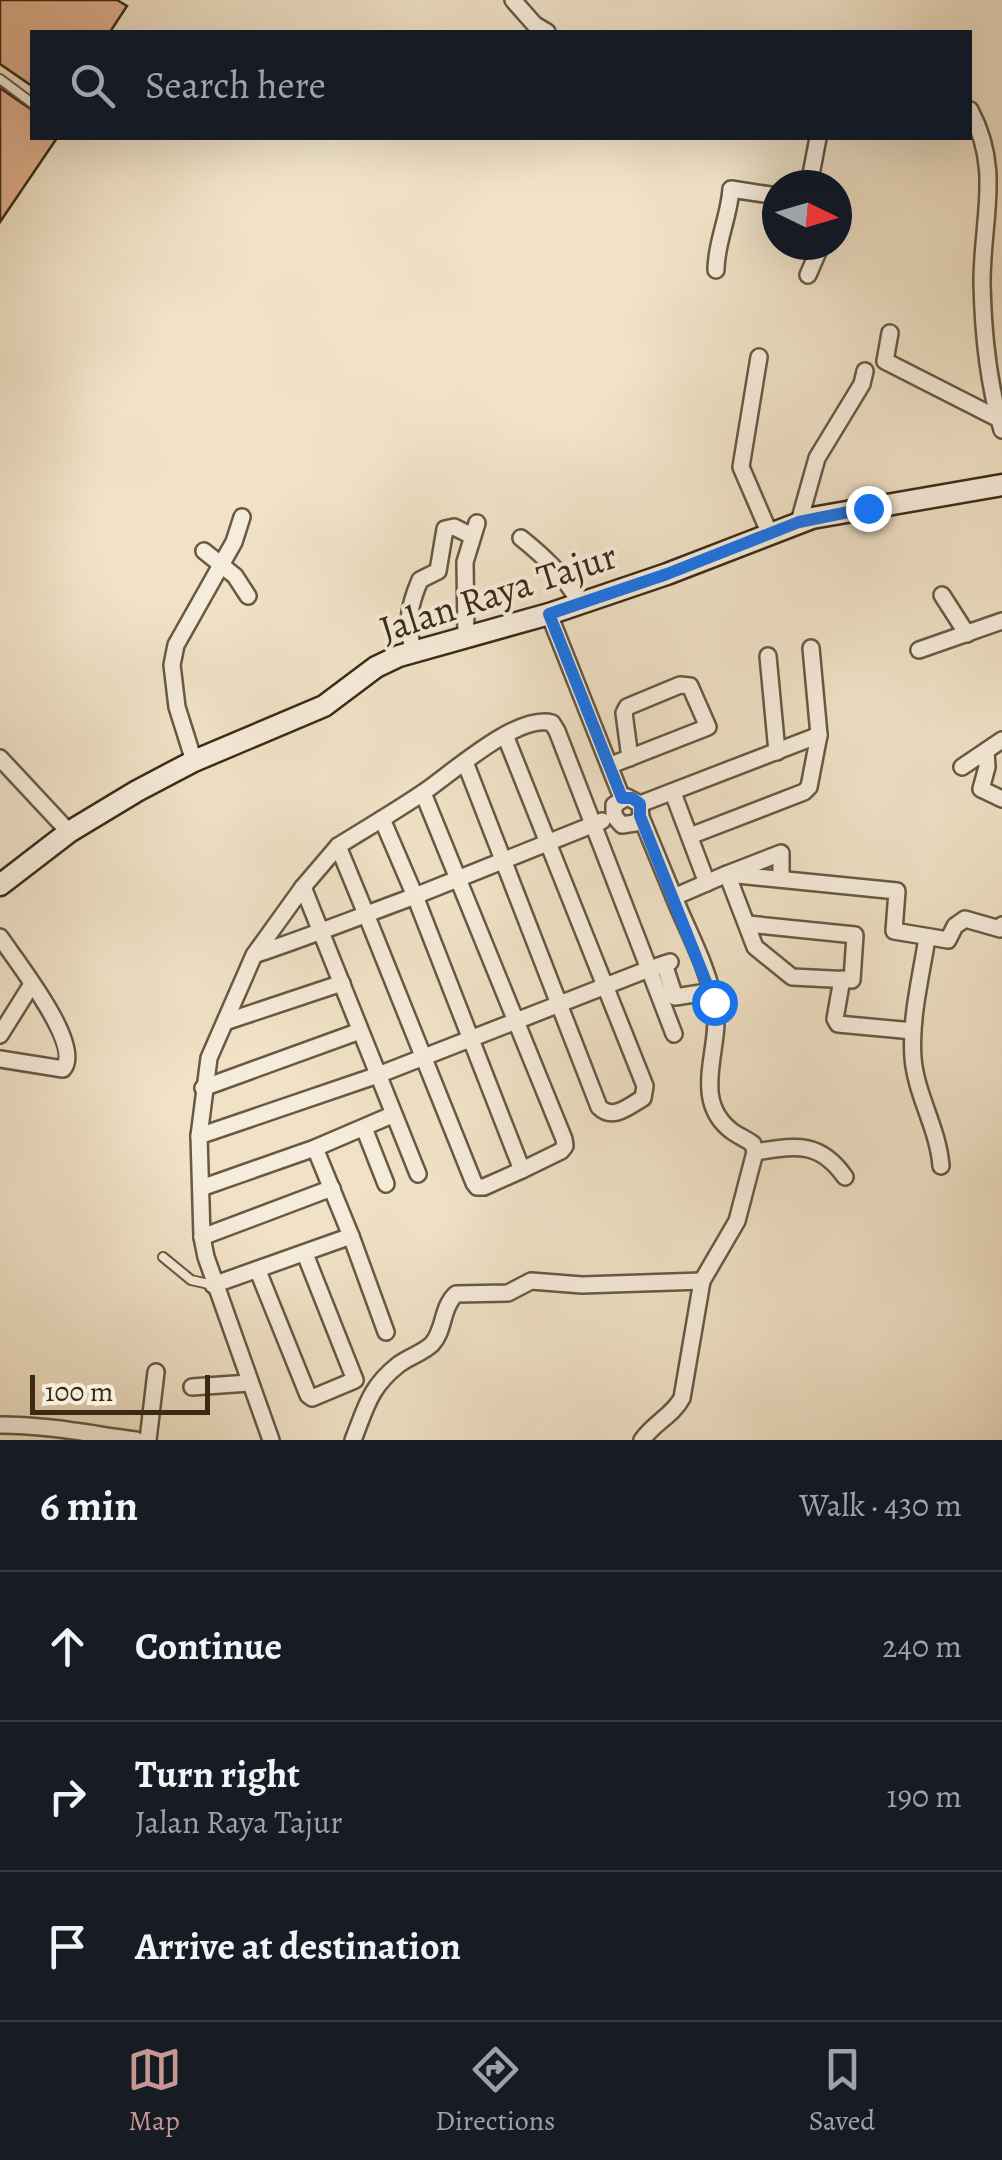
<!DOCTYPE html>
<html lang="en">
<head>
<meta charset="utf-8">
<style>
  body { margin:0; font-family:Alegreya,serif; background:#20242c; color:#f1f3f6 }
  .compass { position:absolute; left:762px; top:170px; width:90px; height:90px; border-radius:50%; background:#171b24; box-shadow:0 10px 40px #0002; rotate:95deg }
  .scale { position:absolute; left:30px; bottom:25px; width:180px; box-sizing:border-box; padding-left:10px; border:5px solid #3b2b15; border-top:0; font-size:28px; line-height:35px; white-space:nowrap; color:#3b2b15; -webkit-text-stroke:8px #f6ecdb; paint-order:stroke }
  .stop { position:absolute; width:30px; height:30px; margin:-22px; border:8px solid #1a73e8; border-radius:50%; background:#fff }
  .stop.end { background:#1a73e8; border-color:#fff; box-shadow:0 2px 10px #0008 }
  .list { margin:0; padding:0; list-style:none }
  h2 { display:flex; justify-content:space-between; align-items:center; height:130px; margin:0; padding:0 40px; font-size:42px }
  h2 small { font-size:32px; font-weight:400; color:#9ea1a6 }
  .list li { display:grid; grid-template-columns:65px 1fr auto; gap:30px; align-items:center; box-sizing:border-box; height:150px; padding:0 40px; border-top:2px solid #363941 }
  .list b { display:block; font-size:38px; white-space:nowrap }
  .list p { margin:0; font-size:32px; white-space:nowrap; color:#9ea1a6 }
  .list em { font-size:32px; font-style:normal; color:#9ea1a6 }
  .icon { flex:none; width:55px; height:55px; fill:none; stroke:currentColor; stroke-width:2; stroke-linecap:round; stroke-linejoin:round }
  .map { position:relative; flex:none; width:1002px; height:1440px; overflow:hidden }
  .search { position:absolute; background:#171b24; box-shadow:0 10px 40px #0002; left:30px; right:30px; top:30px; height:110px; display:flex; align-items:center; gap:25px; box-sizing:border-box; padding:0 35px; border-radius:0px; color:#9ea1a6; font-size:38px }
  .sheet { height:580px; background:#171b24 }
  nav { display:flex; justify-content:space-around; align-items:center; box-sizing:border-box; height:140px; border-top:2px solid #363941; background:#171b24; font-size:28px; color:#9ea1a6 }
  nav a { display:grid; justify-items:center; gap:5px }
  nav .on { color:#c59692 }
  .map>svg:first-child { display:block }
</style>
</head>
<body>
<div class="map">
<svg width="1002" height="1440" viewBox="0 0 1002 1440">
  <rect width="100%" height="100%" fill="#f1e2c7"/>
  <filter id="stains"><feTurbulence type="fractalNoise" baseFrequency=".002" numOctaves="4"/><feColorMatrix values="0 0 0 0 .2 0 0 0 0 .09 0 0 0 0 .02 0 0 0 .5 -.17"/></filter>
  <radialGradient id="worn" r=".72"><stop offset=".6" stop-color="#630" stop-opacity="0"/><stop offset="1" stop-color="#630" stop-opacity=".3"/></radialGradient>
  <g fill="#e1b08c" stroke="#3b2b15" stroke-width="2.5">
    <polygon points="0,0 117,0 127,6 110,32 32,32 32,86 0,64"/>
    <polygon points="0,88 32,110 32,138 57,138 0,222"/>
  </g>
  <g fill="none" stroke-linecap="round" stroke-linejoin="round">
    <g stroke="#685942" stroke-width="12">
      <g id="service">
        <polyline points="0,79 32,103"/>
        <polyline points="163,1257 191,1280 213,1285"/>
      </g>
    </g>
    <g stroke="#685942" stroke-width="20">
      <g id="minor">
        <polyline points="513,0 535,25 547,32"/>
        <path d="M970,110c32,60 12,107 12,173 1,50 6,100 20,147"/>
        <polyline points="809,185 818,138"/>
        <path d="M716,270c0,-28 13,-52 15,-81l46,7"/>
        <polyline points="808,275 821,245"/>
        <polyline points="890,333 885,361 999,419"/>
        <polyline points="759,357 741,467 769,532"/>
        <polyline points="799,522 817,458 862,384 865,371"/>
        <path d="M521,538c25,20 43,38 59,65"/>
        <polyline points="204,551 235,576 248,596"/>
        <polyline points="942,595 967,634"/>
        <polyline points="549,614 622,798"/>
        <polyline points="466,637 465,562 477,523"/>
        <polyline points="919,650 1002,621"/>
        <path d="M414,651c-9,-26 -5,-45 6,-71l18,-9 7,-42 9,-2 18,9"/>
        <polyline points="768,656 777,752"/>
        <polyline points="986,751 987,767 981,789 1002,799"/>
        <polyline points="0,758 69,832"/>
        <polyline points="194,761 177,707 172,665 176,645 234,542 242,517"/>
        <path d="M465,762l134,345c14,14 30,-1 44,-9l2,-12 -140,-351"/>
        <polyline points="611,765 708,727 690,686 680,685 627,707 624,713 630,758"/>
        <polyline points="962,767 1002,740"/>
        <polyline points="423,793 564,1139 565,1146 561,1151 522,1170"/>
        <polyline points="673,793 707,883"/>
        <polyline points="640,804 819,735"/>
        <polyline points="641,817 635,823 622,825 614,816 614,805 627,797 640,804 641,817 674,897 727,874 897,891 894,931 948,940 955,926 965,919 1000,929 1002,925"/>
        <polyline points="382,819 415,896 602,821"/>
        <polyline points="690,836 804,792 809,787 819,735 811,648"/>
        <polyline points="303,887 418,1174"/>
        <polyline points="748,924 855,935 852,980 792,977 755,947 727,874 781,853 781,879"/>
        <path d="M0,937c16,24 84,109 63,132l-63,-10"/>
        <path d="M927,938c-6,39 -17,81 -14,120 3,37 25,70 28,108"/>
        <path d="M254,955c54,-18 107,-39 161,-59l107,274 -38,17h-7l-3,-4 -108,-269 -28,-68 -35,41 -49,68 -45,103 -10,78 3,101 4,20 65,183"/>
        <polyline points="670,962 649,969 674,1034"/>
        <polyline points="664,964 675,997 701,993"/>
        <polyline points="842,979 835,1019 838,1024 913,1031"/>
        <polyline points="225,1022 342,983"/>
        <polyline points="0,1035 32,984"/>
        <polyline points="203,1088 360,1031"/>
        <polyline points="364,1128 386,1184"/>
        <path d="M199,1136l179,-61 271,-106 -92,-238 -5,-8c-34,-10 -100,50 -128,69 -28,19 -57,36 -86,54"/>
        <path d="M755,1152c40,-6 64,-12 90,25"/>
        <polyline points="201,1188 315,1148 392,1115"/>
        <polyline points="351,1236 386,1332"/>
        <polyline points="202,1237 332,1188"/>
        <polyline points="258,1271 308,1395 312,1398 355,1380 305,1254"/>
        <polyline points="213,1285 351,1236 315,1148"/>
        <polyline points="192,1387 249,1383"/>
        <path d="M0,1425c47,0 90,9 136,15"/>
        <polyline points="148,1440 156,1372"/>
        <path d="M353,1440c13,-32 16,-52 45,-75 10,-8 25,-12 34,-21 13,-14 9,-36 24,-50l52,-1 23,-12 51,4 120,-4"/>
        <path d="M642,1440c12,-17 31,-25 40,-42l20,-117 35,-60 18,-69 -2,-8c-7,-5 -14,-8 -20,-12 -44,-32 -11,-84 -18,-125 -6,-38 -27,-75 -41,-110"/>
      </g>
    </g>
    <g stroke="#3b2b15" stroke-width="25">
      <polyline id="secondary" points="0,885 69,832 137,791 194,761 324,706 376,667 399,656 549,614 667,574 812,518 1002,485"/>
    </g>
    <use href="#service" stroke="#f6ecdb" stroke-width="8"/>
    <use href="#minor" stroke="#f6ecdb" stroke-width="15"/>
    <use href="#secondary" stroke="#f6ecdb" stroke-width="20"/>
  </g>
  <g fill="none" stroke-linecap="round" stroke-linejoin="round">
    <polyline stroke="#1a73e8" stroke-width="12" points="714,1002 640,816 640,804 632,798 622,798 549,614 667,574 799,522 868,508"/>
  </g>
  <g text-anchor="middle" stroke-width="8" stroke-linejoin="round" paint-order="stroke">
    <g font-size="38" fill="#3b2b15" stroke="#f6ecdb">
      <text transform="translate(498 592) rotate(-18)" y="13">Jalan Raya Tajur</text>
    </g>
  </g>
  <rect width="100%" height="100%" filter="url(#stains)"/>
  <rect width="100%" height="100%" fill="url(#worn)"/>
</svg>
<svg class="compass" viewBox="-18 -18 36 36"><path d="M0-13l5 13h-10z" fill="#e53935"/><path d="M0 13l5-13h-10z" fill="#9ea1a6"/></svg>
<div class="scale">100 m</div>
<div class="stop" style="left:714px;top:1002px"></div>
<div class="stop end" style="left:868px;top:508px"></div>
<div class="search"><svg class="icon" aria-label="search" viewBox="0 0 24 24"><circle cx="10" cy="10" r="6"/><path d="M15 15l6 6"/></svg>Search here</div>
</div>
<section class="sheet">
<h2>6 min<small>Walk · 430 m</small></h2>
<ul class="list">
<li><svg class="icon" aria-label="ahead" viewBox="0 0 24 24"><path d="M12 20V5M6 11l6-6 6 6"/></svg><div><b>Continue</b></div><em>240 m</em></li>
<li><svg class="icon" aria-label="right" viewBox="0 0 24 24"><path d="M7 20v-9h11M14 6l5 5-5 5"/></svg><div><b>Turn right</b><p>Jalan Raya Tajur</p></div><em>190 m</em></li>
<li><svg class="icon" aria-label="arrive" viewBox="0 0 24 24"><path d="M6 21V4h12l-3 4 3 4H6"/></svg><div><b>Arrive at destination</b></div></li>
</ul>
</section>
<nav>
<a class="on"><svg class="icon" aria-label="map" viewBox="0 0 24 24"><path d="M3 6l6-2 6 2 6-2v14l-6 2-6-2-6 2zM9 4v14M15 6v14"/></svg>Map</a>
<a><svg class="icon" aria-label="directions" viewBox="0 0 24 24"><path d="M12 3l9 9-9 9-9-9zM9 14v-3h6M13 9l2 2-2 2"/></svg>Directions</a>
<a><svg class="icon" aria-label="saved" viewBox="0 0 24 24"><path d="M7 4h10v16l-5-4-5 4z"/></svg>Saved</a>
</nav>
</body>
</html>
